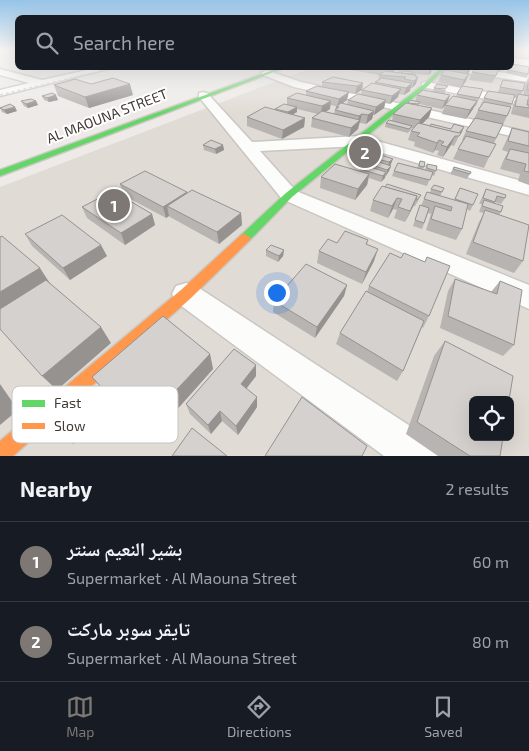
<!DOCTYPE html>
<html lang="en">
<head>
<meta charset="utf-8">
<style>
  body { margin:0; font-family:"Exo 2","Noto Naskh Arabic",sans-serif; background:#242831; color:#f1f3f6 }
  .controls { position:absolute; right:15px; bottom:15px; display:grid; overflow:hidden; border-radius:8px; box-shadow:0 5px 20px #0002 }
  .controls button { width:45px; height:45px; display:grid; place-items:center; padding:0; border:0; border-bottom:1px solid #363941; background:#171b24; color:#f1f3f6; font:25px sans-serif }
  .you { position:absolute; left:276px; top:292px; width:18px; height:18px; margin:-12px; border:4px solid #fff; border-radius:50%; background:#1a73e8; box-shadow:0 0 0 8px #1a73e833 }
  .badge { display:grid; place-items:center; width:32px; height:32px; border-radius:50%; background:#7d7873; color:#fff; font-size:16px; font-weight:700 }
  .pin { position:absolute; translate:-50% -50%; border:2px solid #fff; box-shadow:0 1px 5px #0006 }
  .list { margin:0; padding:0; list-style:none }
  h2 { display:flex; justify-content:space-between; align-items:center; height:65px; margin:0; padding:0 20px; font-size:21px }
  h2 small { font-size:16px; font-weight:400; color:#9ea1a6 }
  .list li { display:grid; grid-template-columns:32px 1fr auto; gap:15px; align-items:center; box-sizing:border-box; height:80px; padding:0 20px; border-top:1px solid #363941 }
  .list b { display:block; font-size:19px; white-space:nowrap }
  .list p { margin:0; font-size:16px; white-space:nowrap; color:#9ea1a6 }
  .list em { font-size:16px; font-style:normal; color:#9ea1a6 }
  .icon { flex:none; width:28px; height:28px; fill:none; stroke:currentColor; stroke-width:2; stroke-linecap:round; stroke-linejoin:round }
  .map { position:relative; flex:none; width:529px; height:456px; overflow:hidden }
  .search { position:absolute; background:#171b24; box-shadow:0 5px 20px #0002; left:15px; right:15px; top:15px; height:55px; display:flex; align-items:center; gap:12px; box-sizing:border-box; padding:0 18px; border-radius:8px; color:#9ea1a6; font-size:19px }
  .sheet { height:225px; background:#171b24 }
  nav { display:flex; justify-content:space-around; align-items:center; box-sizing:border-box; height:70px; border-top:1px solid #363941; background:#171b24; font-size:14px; color:#9ea1a6 }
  nav a { display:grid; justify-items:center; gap:2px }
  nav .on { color:#7d7873 }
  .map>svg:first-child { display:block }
</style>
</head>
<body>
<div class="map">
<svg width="529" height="456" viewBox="0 0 529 456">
  <rect width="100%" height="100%" fill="#edeae7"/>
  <path fill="#e1dbd5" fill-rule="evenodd" d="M512,50h17v406h-529v-269l311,-119h201zM473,400h37v37h-37z"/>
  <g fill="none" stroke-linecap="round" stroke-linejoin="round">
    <g stroke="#c9c6c3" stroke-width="3">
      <g id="street">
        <polygon points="512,58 529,60 529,66 512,64"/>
        <polygon points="96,68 111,68 0,96 0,90 29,83 0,75 0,69 42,80"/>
        <polygon points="446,68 468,68 529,76 529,82 451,71"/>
        <polygon points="266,70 301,82 529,132 529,140 294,87 263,75 261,73"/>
        <polygon points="426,82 529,99 529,107 422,87 422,83"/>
        <polygon points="203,92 207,93 252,142 359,136 529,183 529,195 358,146 260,151 296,191 529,285 529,309 282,199 199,97 199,93"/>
        <polygon points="186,283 196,286 433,441 439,456 384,456 176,302 172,294 176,286"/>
      </g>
    </g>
    <g stroke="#cdc7c1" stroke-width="3">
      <g id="fast">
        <polygon points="279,68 284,68 0,176 0,170"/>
        <polygon points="441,68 445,68 428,86 292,197 249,241 241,241 239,238 241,235 286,193 424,84"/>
      </g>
    </g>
    <g stroke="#cdc7c1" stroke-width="3">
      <polygon id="slow" points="245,234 251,238 249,241 191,298 13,456 0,456 0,441 181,290 241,235"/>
    </g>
    <use href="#street" fill="#fcfcfb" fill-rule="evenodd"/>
    <use href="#fast" fill="#63d668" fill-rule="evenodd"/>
    <use href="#slow" fill="#ff974d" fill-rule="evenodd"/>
    <polyline stroke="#d8d7d7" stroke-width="1" stroke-dasharray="2.5 2.5" stroke-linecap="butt" points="79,76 112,68"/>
    <polyline stroke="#d8d7d7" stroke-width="2" stroke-dasharray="3 3" stroke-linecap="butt" points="0,95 84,75"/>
  </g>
  <g fill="#b7b4b1" fill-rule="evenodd">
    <path d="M353,68h46l-4,3h-1v1l7,1 1,-1h-4l1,-4h37l-4,3h-1l-3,4 -15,-1 3,1v9l-4,4h-2v3l-6,4 -5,-1 -1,3 -8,7 -5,-1 -1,5 -10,7h-1l-1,4 -6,5 -5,-1h-2l-1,6 -9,8 -38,-10 1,-9 6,-4 -21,-5v3l-5,3 13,3 -1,9 -22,12 -35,-13v-9l28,-7v-1l12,-4v-7l19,-3v-4l16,-4v-5l41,1 -1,7 -7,4 -7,-1 -1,7 -4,3 4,1 1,-4 13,-6 1,-4 13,-6v-2l3,-2 1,-5 -27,-5zM330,105l6,1 -2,8 -9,-2 5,-3z"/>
    <polygon points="445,68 476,68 471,68 468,74 466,81 461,88 438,82 441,75 443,72"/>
    <polygon points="477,68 503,68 501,71 499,71 492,83 469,80 472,72"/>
    <polygon points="508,68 528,74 527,78 506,73"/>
    <polygon points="529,76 529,118 511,114 514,102 516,98 514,98 507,116 494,143 489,157 484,168 453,159 458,149 463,140 462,140 466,131 474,119 484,98 498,92 503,80 523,91 521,95 523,95 526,82"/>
    <polygon points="91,84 133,95 89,108 58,96 54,85"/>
    <polygon points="434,88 446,90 444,94 433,92"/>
    <polygon points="483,89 476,106 475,106 466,119 442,114 445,105 442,109 419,104 419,106 432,108 429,117 422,124 462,132 460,134 454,146 451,145 443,157 437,155 439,151 435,150 433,153 414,146 415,142 408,140 411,131 413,128 412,128 408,133 385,127 386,123 392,121 393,114 408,103 415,101 417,95 450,95 447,103 456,97 457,94"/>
    <polygon points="42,96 58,100 49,102 44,100"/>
    <polygon points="21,101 36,101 38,105 28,108 24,106"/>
    <polygon points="0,107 17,111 7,114 2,112"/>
    <polygon points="512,128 529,132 529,185 518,181 520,174 500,169 504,159 508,152 502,150"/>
    <polygon points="203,145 223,145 224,150 216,154 204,150"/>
    <polygon points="364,145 371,152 378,153 376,159 373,162 366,160 367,156 359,157 360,151"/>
    <polygon points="381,155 391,164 390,166 391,166 389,171 381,182 369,178 367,185 355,200 320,188 321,177 359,171 360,169 371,167 372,165 377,162 378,159"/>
    <polygon points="420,161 424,167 423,169 425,170 427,164 436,171 434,176 431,175 427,186 392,176 394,171 417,168"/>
    <polygon points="454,167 471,172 467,179 450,174"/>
    <polygon points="120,184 188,193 241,213 242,225 219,244 170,217 169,216 166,218 123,195"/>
    <polygon points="444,188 440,196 454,200 460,188 473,205 470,211 467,209 462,229 456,240 426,230 431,214 428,213 422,229 413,226 420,205 421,206 427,192 430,193 431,189"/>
    <polygon points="486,189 505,198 501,204 495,202 495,203 501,212 499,215 523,261 514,273 466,254 479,222 484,213 479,212 482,204 479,204"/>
    <polygon points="421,195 418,201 415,206 413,206 405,222 394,218 397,210 393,209 388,218 370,211 373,200"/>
    <polygon points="82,207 152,214 155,225 125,245 87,218"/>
    <polygon points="25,234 107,256 70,280 32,246"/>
    <polygon points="368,240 367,245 374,261 362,284 317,263 319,251 337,243"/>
    <polygon points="266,250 284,250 283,256 278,262 266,256"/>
    <polygon points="455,279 491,292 500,281 514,345 503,356 440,328 448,291"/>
    <polygon points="347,285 344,296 315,338 273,312 274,301"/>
    <polygon points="369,286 429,316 423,328 422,327 403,371 397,381 336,344 340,333 367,292"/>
    <polygon points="445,341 500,456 438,456 406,434 434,356"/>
    <polygon points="210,354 213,369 149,441 104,391 92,377"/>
    <polygon points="256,365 256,376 246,389 257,407 238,435 222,421 211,434 190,414 186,404"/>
  </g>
  <g fill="#959290">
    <polygon points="393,68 395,68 393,73 388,75 390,70"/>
    <polygon points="430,68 432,68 431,73 428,75"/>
    <polygon points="470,68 471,68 469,72 464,78 467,71"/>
    <polygon points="469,74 466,81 461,88 464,80"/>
    <polygon points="416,75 415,80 418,77 416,84 412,88 415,76"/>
    <polygon points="363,83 362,90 355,94 357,86"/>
    <polygon points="412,83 410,91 404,95 406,88"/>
    <polygon points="130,84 133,95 89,108 85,97"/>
    <polygon points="401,89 398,97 390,104 392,96"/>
    <polygon points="349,92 347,100 337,107 339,99"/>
    <polygon points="56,95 58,100 49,102 47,98"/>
    <polygon points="450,95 447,103 442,109 445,101"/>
    <polygon points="386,100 384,108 374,115 376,107"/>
    <polygon points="36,101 38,105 28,108 26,104"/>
    <polygon points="331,101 330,109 321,115 322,106"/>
    <polygon points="477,101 473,109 466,119 470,110"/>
    <polygon points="15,107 17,111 7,114 4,110"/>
    <polygon points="297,107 297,112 288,117 288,112"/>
    <polygon points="432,108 429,117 417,129 420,120"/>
    <polygon points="374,111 372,119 366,124 368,115"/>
    <polygon points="362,114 358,129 349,137 351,128 358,122 359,116"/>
    <polygon points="305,118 304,127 282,139 283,130"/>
    <polygon points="464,127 462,132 460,134 454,146 459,136 457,136"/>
    <polygon points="455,136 451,145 443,157 447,147"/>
    <polygon points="439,140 435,150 433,153 437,143"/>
    <polygon points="223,145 224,150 216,154 215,149"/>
    <polygon points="378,153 376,159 373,162 374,157"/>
    <polygon points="393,159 391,164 388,168 389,162"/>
    <polygon points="391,166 389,171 386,176 387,170"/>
    <polygon points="386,172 385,178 381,182 383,176"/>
    <polygon points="369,174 367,185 355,200 358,189"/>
    <polygon points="187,192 190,203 167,206 169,216 166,218 163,207"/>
    <polygon points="417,196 413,207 405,222 410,211"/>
    <polygon points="397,198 393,209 388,218 392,206"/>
    <polygon points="241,213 242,225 219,244 217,232"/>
    <polygon points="152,214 155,225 125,245 121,233"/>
    <polygon points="101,245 107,256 70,280 63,268"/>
    <polygon points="378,249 374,261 362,284 366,272"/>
    <polygon points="284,250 283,256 278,262 279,256"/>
    <polygon points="40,268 51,285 0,318 0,292"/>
    <polygon points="347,285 344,296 315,338 317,327"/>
    <polygon points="101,327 111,343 57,390 42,376"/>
    <polygon points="210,354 213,369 149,441 140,429"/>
    <polygon points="256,365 256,376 242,394 241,384"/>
    <polygon points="0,384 18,410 0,425"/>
    <polygon points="257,397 257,407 238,435 236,426"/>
    <polygon points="97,411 102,415 73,444 68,440"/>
    <polygon points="220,411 222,421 211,434 208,425"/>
  </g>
  <g fill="#d5d1ce" stroke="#959290">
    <polygon points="512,64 529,67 528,74 508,70 509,68 512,68"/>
    <polygon points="376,68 393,68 390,70"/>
    <polygon points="445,68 470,68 467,71"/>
    <polygon points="477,68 483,68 499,70 495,76 472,72"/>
    <polygon points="445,70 469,74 464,80 441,75"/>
    <polygon points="385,71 416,75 415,76 418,77 414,81 404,79 406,77 379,75"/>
    <polygon points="404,71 413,72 411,74 401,73"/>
    <polygon points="333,77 363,83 357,86 322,82"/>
    <polygon points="113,78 130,84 85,97 54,85 75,79 91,84"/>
    <polygon points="382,78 412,83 406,88 375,82"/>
    <polygon points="503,80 525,83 523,91 500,87"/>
    <polygon points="372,83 401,89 392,96 362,90"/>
    <polygon points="528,83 529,83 529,90 527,90"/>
    <polygon points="437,84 448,86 445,89 434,88"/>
    <polygon points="317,86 349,92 339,99 306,91"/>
    <polygon points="462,86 483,89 479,98 457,94"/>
    <polygon points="423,90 450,95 445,101 417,95"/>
    <polygon points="488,91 515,95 512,104 484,98"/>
    <polygon points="52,93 56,95 47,98 42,96"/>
    <polygon points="297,93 331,101 322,106 287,98"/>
    <polygon points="358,94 386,100 376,107 348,100"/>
    <polygon points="518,94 529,96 529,99 528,99 527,105 529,105 529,108 515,106"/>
    <polygon points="453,96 477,101 470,110 445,105"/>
    <polygon points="31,99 36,101 26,104 21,101"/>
    <polygon points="410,100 420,102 418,104 408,103"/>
    <polygon points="484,102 511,107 507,116 478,110"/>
    <polygon points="341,103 374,111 368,115 362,114 359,116 335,110 339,107 336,107"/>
    <polygon points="406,103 432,108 420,120 393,114"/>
    <polygon points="10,104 15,107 4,110 0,108"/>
    <polygon points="284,104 297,107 288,112 275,109"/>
    <polygon points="265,107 305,118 283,130 247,117"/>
    <polygon points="322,111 360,120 351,128 312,118"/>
    <polygon points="475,118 503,124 496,138 466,131"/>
    <polygon points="389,120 412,126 409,129 386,123"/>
    <polygon points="418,123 461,133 459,136 455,136 447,147 441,145 444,142 439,140 437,143 417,136 420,133 411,131"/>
    <polygon points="431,124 451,129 454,124 464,127 459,133 430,126"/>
    <polygon points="512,128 529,132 529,146 508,141"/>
    <polygon points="466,136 496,144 489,157 458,149"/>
    <polygon points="211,140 223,145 215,149 203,145"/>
    <polygon points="364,145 373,147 370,151 360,151"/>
    <polygon points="510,149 529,153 529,172 524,171 526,164 506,159"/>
    <polygon points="371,151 378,153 374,157 368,155"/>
    <polygon points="381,155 393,159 389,162 378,159"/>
    <polygon points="376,161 391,166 387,170 372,165"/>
    <polygon points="420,161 425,162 424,167 419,166"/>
    <polygon points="398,163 433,172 430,180 394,171"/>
    <polygon points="335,164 369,174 358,189 321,177"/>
    <polygon points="427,164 437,166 436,171 427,168"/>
    <polygon points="364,165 386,172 383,176 360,169"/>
    <polygon points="454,167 471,172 470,174 453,169"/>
    <polygon points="145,171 187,192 163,207 120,184"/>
    <polygon points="387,184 421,195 417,200 416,200 417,196 385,187"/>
    <polygon points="434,185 444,188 442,192 431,189"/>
    <polygon points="382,186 417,196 410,211 398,207 402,199 397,198 392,206 373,200"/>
    <polygon points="460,188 478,194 473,205 455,199"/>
    <polygon points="486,189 506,195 505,198 497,196 495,202 483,198"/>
    <polygon points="192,190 241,213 217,232 167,206"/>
    <polygon points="113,191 152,214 121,233 82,207"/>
    <polygon points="427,192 468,204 462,229 431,219 435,206 451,211 452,207 424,199"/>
    <polygon points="484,200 503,206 501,212 482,206"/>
    <polygon points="420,205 429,208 424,223 415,220"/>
    <polygon points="485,210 529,225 523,261 473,242"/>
    <polygon points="62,215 101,245 63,268 25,234"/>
    <polygon points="345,231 368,240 366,244 378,249 366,272 319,251 328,239 337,243"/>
    <polygon points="2,236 40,268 0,292 0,237"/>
    <polygon points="271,245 284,250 279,256 266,250"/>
    <polygon points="390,253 401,258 404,253 425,262 427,257 450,266 429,316 369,286"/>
    <polygon points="306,264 347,285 317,327 274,301"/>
    <polygon points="455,279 497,294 500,281 522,290 514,345 448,316"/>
    <polygon points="46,280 101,327 42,376 0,329 0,309"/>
    <polygon points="366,291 424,321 403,371 340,333"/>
    <polygon points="163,316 210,354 140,429 92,377"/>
    <polygon points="445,341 513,376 509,400 473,400 473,437 503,437 500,456 470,456 417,422"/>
    <polygon points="234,349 256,365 241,384 257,397 236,426 220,411 208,425 186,404"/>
    <polygon points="302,397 367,446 362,456 265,456"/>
    <polygon points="192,428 227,456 172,456"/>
  </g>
  <linearGradient id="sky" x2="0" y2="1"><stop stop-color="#96c4e8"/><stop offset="0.44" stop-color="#f7f6f4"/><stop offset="1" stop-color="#f7f6f4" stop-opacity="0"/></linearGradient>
  <rect width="529" height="114" fill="url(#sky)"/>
  <g text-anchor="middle" stroke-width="4" stroke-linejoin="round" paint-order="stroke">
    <g font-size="14" fill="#413a35" stroke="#fff">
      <text transform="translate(107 116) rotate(-21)" y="5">AL MAOUNA STREET</text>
    </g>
  </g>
  <rect x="12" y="386" width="166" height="57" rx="8" fill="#fff" stroke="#c6c4c2" stroke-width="1"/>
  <rect x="22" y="400" width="23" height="7" fill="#63d668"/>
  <rect x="22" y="423" width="23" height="6" fill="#ff974d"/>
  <g font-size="14" fill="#413a35">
    <text x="54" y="408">Fast</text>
    <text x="54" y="431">Slow</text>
  </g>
</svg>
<div class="controls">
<button><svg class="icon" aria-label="locate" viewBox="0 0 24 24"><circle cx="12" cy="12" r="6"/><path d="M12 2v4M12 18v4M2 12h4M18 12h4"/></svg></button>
</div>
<div class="you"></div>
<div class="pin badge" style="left:114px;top:205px">1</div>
<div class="pin badge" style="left:365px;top:152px">2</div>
<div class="search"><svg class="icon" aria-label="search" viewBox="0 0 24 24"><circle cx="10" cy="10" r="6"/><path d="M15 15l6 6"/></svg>Search here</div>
</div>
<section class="sheet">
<h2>Nearby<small>2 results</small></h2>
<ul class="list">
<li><span class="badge">1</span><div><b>بشير النعيم سنتر</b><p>Supermarket · Al Maouna Street</p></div><em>60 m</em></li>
<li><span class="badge">2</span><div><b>تايقر سوبر ماركت</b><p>Supermarket · Al Maouna Street</p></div><em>80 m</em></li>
</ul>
</section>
<nav>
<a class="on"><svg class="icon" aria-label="map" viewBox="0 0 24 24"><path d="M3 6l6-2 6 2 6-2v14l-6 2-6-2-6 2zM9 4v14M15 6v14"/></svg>Map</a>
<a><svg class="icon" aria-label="directions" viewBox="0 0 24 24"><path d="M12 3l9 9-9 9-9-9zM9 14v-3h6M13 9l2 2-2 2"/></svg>Directions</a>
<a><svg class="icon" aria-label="saved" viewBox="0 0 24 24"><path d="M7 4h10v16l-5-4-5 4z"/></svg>Saved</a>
</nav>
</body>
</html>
